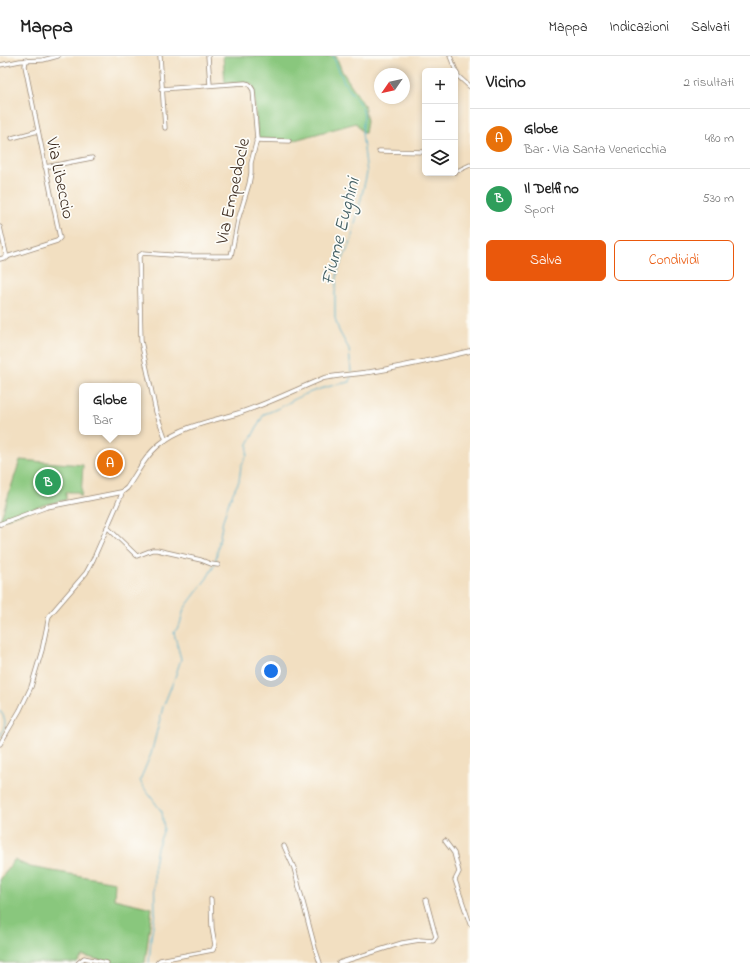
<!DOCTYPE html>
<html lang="it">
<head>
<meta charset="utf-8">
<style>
  body { margin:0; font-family:"Indie Flower",sans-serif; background:#f6f6f6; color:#222 }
  .controls { position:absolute; right:12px; top:12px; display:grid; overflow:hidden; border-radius:6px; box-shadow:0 2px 6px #0003 }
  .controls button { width:36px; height:36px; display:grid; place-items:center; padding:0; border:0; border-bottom:1px solid #e0e0e0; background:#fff; color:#222; font:20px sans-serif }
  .compass { position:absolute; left:374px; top:12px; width:36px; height:36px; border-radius:50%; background:#fff; box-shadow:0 2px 6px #0003; rotate:236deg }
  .you { position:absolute; left:271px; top:615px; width:14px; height:14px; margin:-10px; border:3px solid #fff; border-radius:50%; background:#1a73e8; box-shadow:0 0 0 6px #1a73e833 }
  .badge { display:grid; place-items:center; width:26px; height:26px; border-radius:50%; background:#ea580c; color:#fff; font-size:13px; font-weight:700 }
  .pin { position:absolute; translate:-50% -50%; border:2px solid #fff; box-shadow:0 1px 4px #0006 }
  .popup { position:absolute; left:79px; top:327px; width:62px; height:52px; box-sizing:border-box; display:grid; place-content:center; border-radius:6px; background:#fff; filter:drop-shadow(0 1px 3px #0005); font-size:13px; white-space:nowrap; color:#767676 }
  .popup b { font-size:15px; color:#222 }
  .popup::after { content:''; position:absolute; left:50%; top:100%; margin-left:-8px; border:8px solid transparent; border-top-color:#fff }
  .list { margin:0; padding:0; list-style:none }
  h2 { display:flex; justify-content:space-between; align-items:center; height:52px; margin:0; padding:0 16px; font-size:17px }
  h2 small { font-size:13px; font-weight:400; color:#767676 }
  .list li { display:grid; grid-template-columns:26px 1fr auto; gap:12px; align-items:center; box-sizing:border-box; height:60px; padding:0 16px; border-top:1px solid #e0e0e0 }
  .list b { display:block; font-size:15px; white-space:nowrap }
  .list p { margin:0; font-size:13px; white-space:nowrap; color:#767676 }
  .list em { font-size:13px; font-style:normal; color:#767676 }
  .actions { display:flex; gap:8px; padding:12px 16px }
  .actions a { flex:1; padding:9px 0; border:1px solid #ea580c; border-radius:6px; text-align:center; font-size:14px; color:#ea580c }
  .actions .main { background:#ea580c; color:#fff }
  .icon { flex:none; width:22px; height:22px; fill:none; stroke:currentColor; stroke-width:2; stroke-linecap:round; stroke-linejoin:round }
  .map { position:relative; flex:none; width:470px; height:907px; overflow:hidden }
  header { display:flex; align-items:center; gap:24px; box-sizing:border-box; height:56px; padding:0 20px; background:#fff; border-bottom:1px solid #e0e0e0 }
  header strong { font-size:19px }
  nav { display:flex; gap:22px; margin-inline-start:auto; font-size:14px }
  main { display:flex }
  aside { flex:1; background:#fff }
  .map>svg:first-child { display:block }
</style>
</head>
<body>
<header>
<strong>Mappa</strong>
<nav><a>Mappa</a><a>Indicazioni</a><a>Salvati</a></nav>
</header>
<main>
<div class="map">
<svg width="470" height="907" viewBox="0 0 470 907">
  <rect width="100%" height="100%" fill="#fdfcf7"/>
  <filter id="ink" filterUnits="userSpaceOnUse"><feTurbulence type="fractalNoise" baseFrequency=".025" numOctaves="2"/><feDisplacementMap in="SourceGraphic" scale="8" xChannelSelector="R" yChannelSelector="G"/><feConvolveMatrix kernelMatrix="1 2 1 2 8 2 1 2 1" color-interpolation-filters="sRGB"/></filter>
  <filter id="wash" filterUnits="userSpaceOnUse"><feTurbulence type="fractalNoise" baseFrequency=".012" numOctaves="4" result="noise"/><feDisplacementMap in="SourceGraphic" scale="16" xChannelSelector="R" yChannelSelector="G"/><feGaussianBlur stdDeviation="0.9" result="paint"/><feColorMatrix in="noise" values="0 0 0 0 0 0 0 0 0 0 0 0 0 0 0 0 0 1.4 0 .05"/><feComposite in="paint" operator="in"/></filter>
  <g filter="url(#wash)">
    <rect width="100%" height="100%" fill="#f2dfc1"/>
    <g fill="#89c77d" stroke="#62784e">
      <polygon points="223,0 336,0 342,15 364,49 367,65 365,77 363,77 356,67 291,85 290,84 260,83 258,82 253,30 249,27 225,27"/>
      <polygon points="20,404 83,409 81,441 77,436 66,436 66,444 44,449 0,465"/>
      <polygon points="14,804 30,811 115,826 114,843 152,852 145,907 112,907 83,900 77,907 0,907 0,824"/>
    </g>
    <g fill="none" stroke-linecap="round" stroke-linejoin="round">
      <g stroke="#4babca" stroke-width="1">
        <polyline points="333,0 344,26 362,51 364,59 362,77 367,117 351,185 338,214 335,237 335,262 339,275 349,293 351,316"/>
        <path d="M0,655c8,9 5,16 0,26"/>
        <path d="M149,907l2,-25 4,-26 -1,-47 3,-17 7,-19 -2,-17 -20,-27 -2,-5 11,-26 12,-47 12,-30 6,-18 -7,-26 6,-9 4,-15 23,-31 8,-14 8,-44 7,-21 9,-18 2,-15 6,-11 1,-11 16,-30c13,-4 25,-12 37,-18 16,-7 32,-11 49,-14l1,-6"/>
      </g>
    </g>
  </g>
  <g filter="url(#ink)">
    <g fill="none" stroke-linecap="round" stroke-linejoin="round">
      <g stroke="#968470" stroke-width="5">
        <g id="minor">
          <polyline points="160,0 165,72"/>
          <polyline points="208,0 210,29"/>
          <polyline points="450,0 458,20 470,31"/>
          <polyline points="0,9 20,5 43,4 58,0"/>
          <polyline points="161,33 245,27 249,28 253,34 257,83 251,107 251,117 249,128 238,164 231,200 185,200 143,197 139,200 141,285 156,356 166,384"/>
          <polyline points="12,82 38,75"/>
          <polyline points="256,84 289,85"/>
          <polyline points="379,95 425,96"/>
          <polyline points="45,111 92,102"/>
          <polyline points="455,116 470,109"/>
          <polyline points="0,171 7,202"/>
          <polyline points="0,203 57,185 60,182 25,10 26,4"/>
          <polyline points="107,471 137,500 152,494 157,494 201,504 211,508 218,509"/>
          <polyline points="0,688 20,654 31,631 42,594 49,560 86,517 93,504 121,440 122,436"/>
          <polyline points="445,785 454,797 459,816 455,824 470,868"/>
          <polyline points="284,790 294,812 315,892 320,907"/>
          <polyline points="78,907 84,902 107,907"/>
          <polyline points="157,907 160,904 213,894 215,889 212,872 211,843"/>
          <polyline points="339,907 402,887 420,884 433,885 436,881 426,844"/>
        </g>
      </g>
      <g stroke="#968470" stroke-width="5.5">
        <path id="tertiary" d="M0,468l46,-17 76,-15 5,-4c10,-15 19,-33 33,-44 22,-18 52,-23 79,-31 28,-9 56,-23 85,-35 15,-3 30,-4 46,-6 33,-5 67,-13 100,-21"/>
      </g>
      <use href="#minor" stroke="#fff" stroke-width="3.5"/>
      <use href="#tertiary" stroke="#fff" stroke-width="4"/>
    </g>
  </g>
  <g text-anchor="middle" stroke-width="3.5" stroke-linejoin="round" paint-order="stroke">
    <g font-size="18" fill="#3b2a1e" stroke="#fdfcf7">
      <text transform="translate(61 122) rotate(78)" y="6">Via Libeccio</text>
      <text transform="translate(232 135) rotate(-78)" y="6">Via Empedocle</text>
    </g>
    <g font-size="19" font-style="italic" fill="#415e63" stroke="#fdfcf7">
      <text transform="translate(339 175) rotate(-76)" y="7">Fiume Eughini</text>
    </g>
  </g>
</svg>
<div class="controls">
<button>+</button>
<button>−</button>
<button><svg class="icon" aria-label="layers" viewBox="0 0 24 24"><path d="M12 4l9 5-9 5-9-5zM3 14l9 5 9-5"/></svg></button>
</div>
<svg class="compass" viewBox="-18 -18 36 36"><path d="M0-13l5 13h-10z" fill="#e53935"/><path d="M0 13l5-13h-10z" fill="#767676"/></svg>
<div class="you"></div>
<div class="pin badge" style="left:110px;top:407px;background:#e8710a">A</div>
<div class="popup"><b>Globe</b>Bar</div>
<div class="pin badge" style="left:48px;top:426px;background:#2e9e5b">B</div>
</div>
<aside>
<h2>Vicino<small>2 risultati</small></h2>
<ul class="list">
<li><span class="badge" style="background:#e8710a">A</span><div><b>Globe</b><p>Bar · Via Santa Venericchia</p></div><em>480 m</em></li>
<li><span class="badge" style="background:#2e9e5b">B</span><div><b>Il Delfino</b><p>Sport</p></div><em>530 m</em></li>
</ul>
<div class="actions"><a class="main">Salva</a><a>Condividi</a></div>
</aside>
</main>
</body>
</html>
